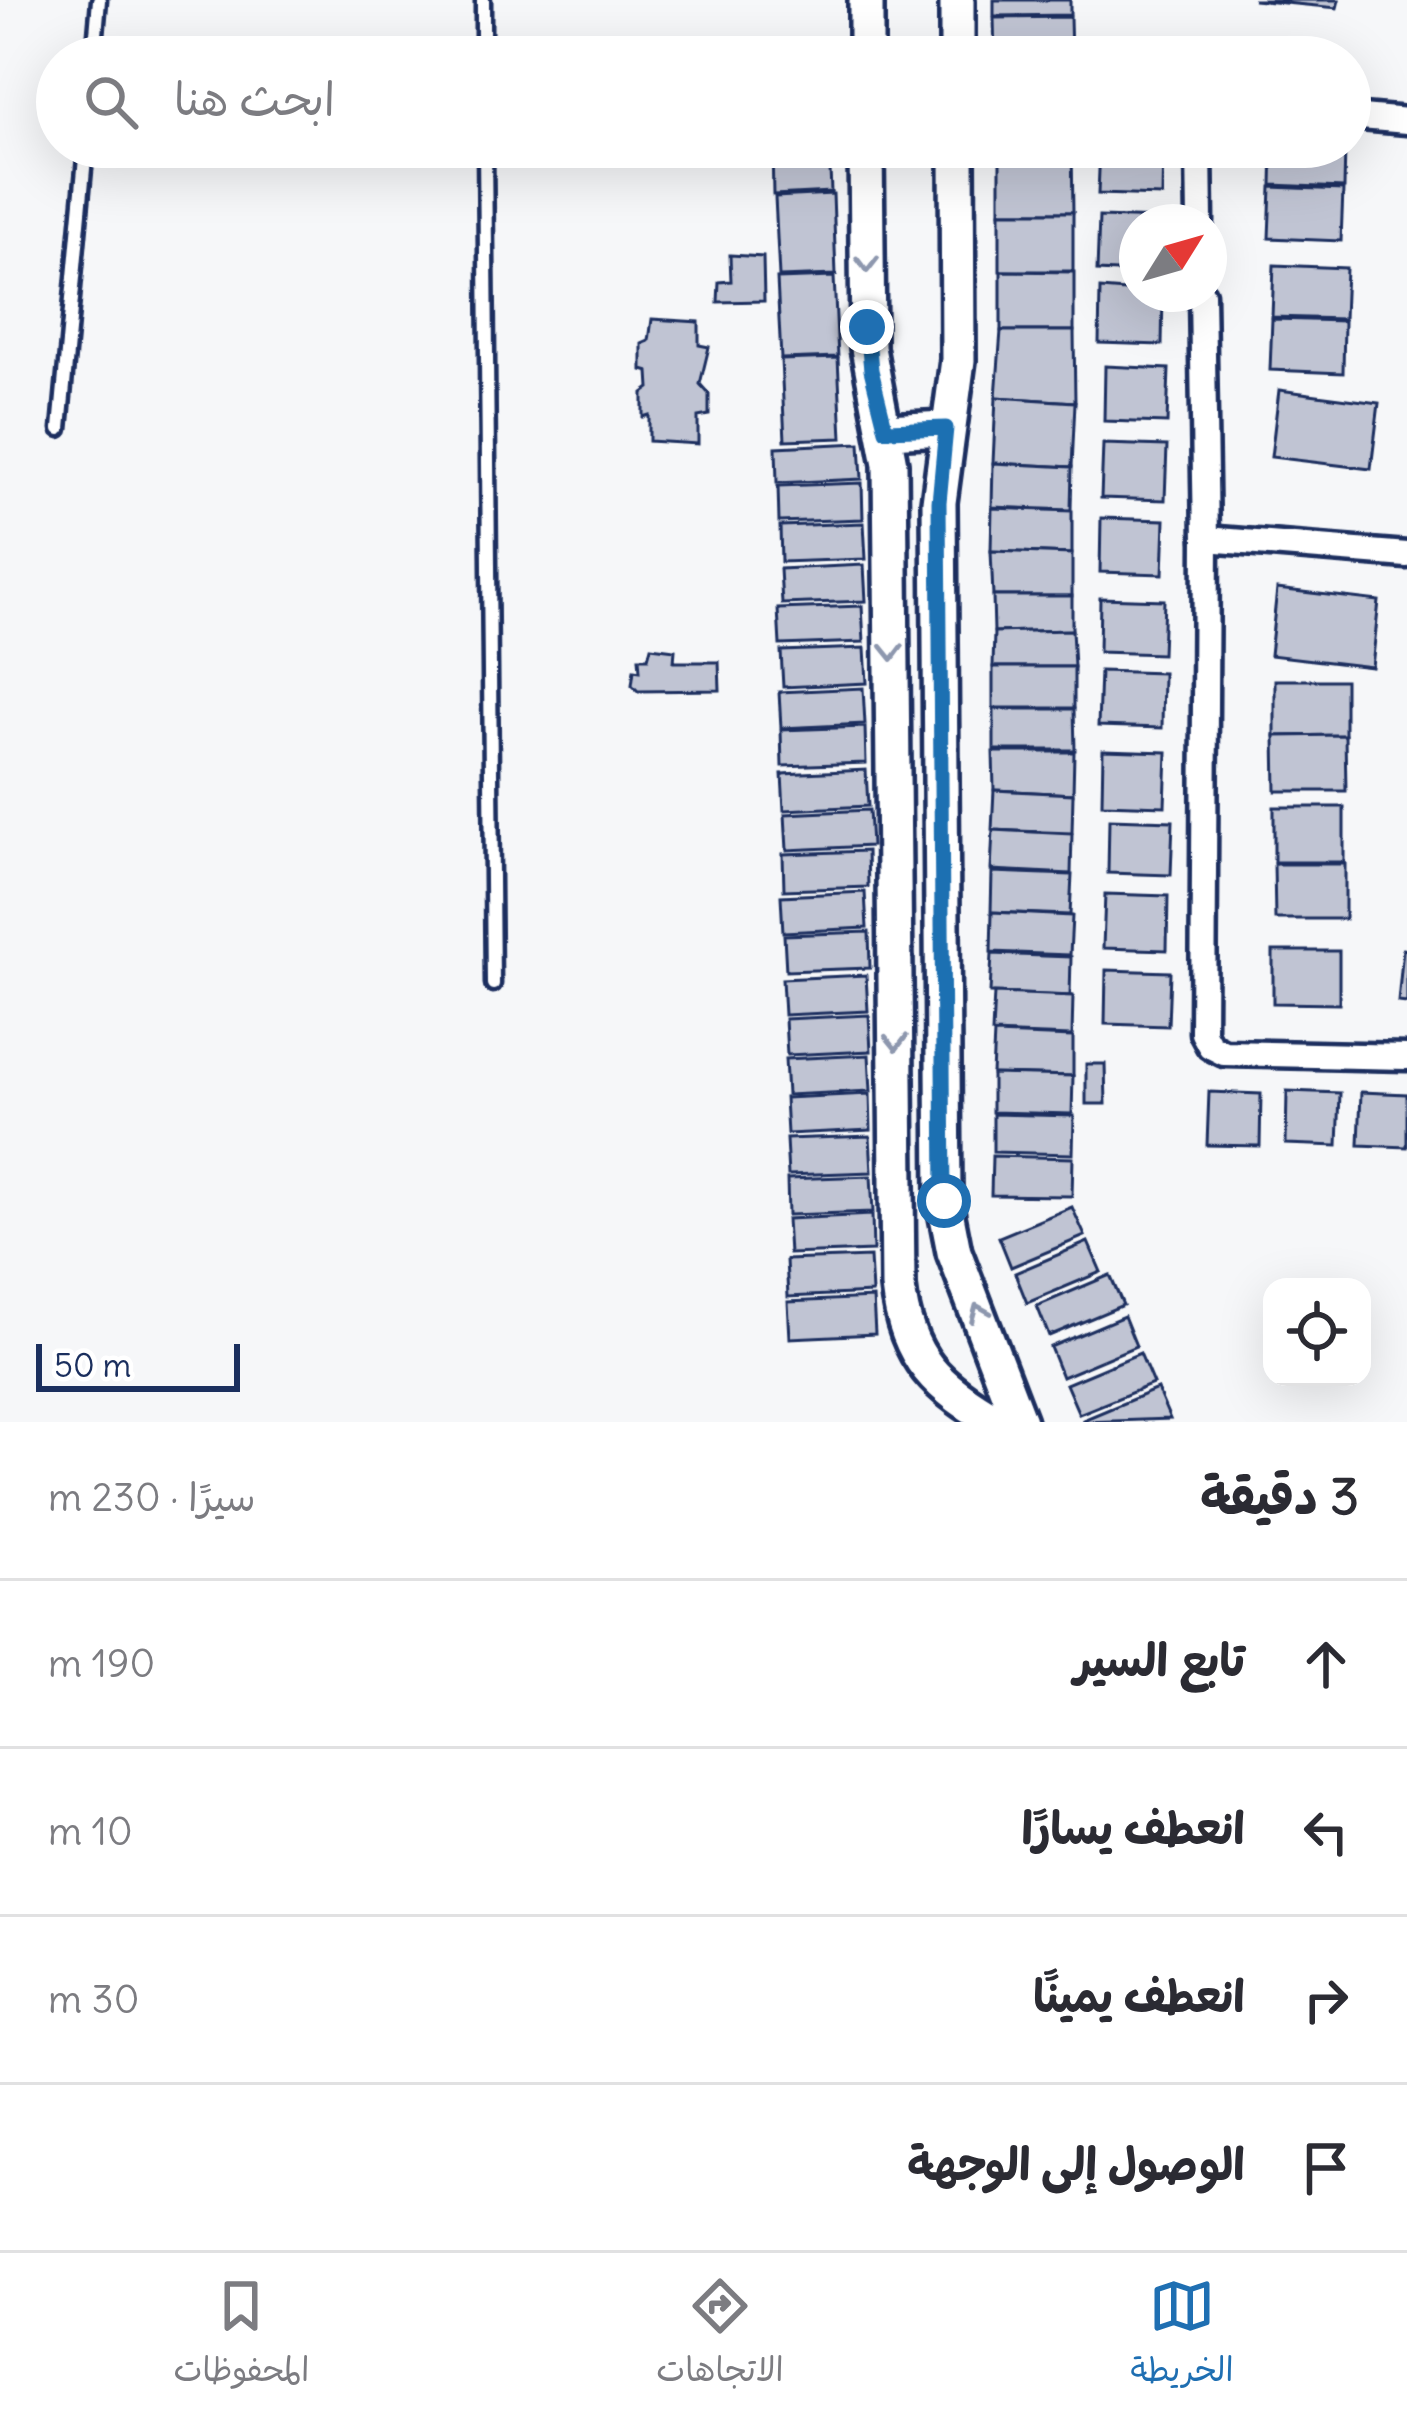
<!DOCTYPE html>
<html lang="ar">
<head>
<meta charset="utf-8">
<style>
  body { margin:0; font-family:Delius,"Playpen Sans Arabic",sans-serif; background:#f2f2f3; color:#2b2b33; direction:rtl }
  .controls { position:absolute; right:36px; bottom:36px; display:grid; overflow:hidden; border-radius:24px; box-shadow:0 12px 48px #0002 }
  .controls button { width:108px; height:108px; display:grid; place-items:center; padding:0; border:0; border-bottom:3px solid #e1e1e2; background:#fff; color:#2b2b33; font:60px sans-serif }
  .compass { position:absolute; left:1119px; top:204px; width:108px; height:108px; border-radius:50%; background:#fff; box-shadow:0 12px 48px #0002; rotate:53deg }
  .scale { position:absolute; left:36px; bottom:30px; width:204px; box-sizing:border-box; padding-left:12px; border:6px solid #1b2f5e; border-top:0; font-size:33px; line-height:42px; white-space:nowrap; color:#1b2f5e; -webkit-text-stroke:9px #fff; paint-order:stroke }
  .stop { position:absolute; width:36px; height:36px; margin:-27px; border:9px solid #1f6fb2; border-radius:50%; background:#fff }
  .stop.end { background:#1f6fb2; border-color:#fff; box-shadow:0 3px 12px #0008 }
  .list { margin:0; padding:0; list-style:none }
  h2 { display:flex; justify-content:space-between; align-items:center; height:156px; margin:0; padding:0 48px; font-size:51px }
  h2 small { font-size:39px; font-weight:400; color:#7c7c81 }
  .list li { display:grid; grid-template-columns:78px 1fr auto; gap:36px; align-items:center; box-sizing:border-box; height:168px; padding:0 48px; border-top:3px solid #e1e1e2 }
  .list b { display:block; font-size:45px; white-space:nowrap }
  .list em { font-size:39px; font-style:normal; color:#7c7c81 }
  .icon { flex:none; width:66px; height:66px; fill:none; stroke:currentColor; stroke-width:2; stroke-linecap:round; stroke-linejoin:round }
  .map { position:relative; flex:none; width:1407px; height:1422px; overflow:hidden; direction:ltr }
  .search { position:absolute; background:#fff; box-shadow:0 12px 48px #0002; left:36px; right:36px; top:36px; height:132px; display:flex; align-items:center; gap:30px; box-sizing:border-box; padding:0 42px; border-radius:66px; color:#7c7c81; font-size:45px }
  .sheet { height:828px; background:#fff }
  nav { display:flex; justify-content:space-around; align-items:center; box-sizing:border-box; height:168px; border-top:3px solid #e1e1e2; background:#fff; font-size:33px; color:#7c7c81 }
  nav a { display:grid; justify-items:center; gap:6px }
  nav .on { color:#1f6fb2 }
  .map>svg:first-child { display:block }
</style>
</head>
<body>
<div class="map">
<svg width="1407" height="1422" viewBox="0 0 1407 1422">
  <rect width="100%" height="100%" fill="#f6f7f9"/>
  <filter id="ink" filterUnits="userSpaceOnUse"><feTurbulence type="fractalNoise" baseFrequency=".00833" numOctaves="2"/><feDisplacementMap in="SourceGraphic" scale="24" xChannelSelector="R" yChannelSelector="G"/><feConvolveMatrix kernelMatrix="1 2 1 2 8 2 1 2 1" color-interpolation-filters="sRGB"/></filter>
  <g filter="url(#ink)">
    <g fill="#c0c4d3" stroke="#1b2f5e" stroke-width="3">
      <polygon points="994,0 1070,0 1070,15 994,16"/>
      <polygon points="1253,0 1339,0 1337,8"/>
      <polygon points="1070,17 1071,57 995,57 994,18"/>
      <polygon points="825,42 825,57 767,57 766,44"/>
      <polygon points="772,147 829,147 831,192 773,195"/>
      <polygon points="999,147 1072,147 1072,148 1000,150"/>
      <polygon points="1100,147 1163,147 1162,196 1098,194"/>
      <polygon points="1273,147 1345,147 1344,188 1272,185"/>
      <polygon points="1072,148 1073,212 1000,212 1000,150"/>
      <polygon points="1271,187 1343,190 1341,241 1269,238"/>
      <polygon points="833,194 836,275 779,277 775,197"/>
      <rect x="1000" y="212" width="73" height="59"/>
      <polygon points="1099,217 1162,219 1162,222 1137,222 1137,273 1097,271"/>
      <polygon points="730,255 763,257 764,301 718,302 719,282 731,281"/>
      <polygon points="1274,265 1346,268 1344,319 1272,317"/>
      <polygon points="1001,271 1074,272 1074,331 1001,331"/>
      <polygon points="834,277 838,357 781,359 777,279"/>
      <polygon points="1100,289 1163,294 1162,345 1099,343"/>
      <polygon points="652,319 699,322 699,345 709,347 700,384 709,394 709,415 698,417 698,444 649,441 649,415 643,417 643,393 650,388 649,372 642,370 642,344 649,341"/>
      <polygon points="1272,319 1344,321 1343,373 1270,370"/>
      <polygon points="1001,331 1074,331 1075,402 996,397"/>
      <polygon points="838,358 842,438 785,440 781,360"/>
      <polygon points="1105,366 1169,369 1167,423 1104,421"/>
      <polygon points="1279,390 1379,403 1371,469 1271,457"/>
      <polygon points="996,397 1075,402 1072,467 993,463"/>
      <polygon points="860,443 862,479 777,483 776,447"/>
      <polygon points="1103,444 1167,446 1165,500 1101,498"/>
      <polygon points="993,463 1072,467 1071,510 992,507"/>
      <polygon points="862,483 863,519 779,522 778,486"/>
      <polygon points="992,508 1072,511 1072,554 991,551"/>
      <polygon points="1101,518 1165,520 1163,574 1100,572"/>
      <polygon points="864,523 866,559 781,562 780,526"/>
      <polygon points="991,551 1072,554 1072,596 993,596"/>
      <polygon points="864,565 866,601 782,604 780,569"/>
      <polygon points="1277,589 1379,601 1372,667 1270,655"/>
      <polygon points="993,596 1072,596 1072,630 994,632"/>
      <polygon points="1100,598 1164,600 1162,654 1099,652"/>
      <polygon points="862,606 864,642 780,645 778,609"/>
      <polygon points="1072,630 1074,667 993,667 994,632"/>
      <polygon points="651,647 675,650 674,662 719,662 720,690 638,691 632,685 634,670 640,671 639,658 648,658"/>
      <polygon points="865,648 867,683 783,687 781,651"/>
      <rect x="993" y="667" width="81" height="41"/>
      <polygon points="1100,671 1163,673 1162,728 1098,726"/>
      <polygon points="1275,680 1345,680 1345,735 1275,736"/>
      <polygon points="863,688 865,724 781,728 779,692"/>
      <polygon points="994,709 1074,709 1075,750 994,750"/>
      <polygon points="865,727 866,763 782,766 781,730"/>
      <polygon points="1345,735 1346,791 1276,791 1275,736"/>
      <polygon points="1103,750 1167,752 1165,806 1102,804"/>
      <polygon points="993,752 1074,752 1073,794 994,790"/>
      <polygon points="866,770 868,806 784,810 782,774"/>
      <polygon points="994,790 1073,794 1072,833 992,830"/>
      <rect x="1274" y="807" width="70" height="55"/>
      <polygon points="869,810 871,846 787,850 785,814"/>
      <polygon points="1109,819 1173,821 1171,875 1108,873"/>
      <polygon points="993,830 1072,834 1071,874 991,870"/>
      <polygon points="867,851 868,887 784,890 783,854"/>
      <polygon points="1274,864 1345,864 1345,919 1275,919"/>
      <polygon points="992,872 1072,875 1070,915 991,912"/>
      <polygon points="865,892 867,928 783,932 781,896"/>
      <polygon points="1105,894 1168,896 1167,950 1103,948"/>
      <polygon points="992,912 1072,916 1070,955 991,952"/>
      <polygon points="869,932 870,968 786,971 784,935"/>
      <polygon points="1403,949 1407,950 1407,1003 1398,1002"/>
      <polygon points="1273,951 1339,951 1339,1004 1273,1003"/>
      <polygon points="992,954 1071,957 1070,996 990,993"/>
      <polygon points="1106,970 1170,972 1168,1026 1105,1024"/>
      <polygon points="866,975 868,1011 784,1015 782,979"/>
      <polygon points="994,993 1073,996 1072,1036 992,1033"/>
      <polygon points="869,1015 871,1051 787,1055 785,1019"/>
      <polygon points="994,1034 1073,1037 1073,1076 992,1074"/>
      <polygon points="869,1055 871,1091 787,1095 785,1059"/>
      <polygon points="1086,1064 1105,1064 1106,1104 1086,1104"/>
      <polygon points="992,1074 1073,1076 1072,1114 992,1112"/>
      <polygon points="1287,1091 1340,1093 1338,1146 1286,1144"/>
      <polygon points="1209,1092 1261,1094 1260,1146 1207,1145"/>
      <polygon points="1361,1092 1407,1094 1407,1147 1359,1145"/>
      <polygon points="870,1094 871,1130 787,1134 785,1098"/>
      <polygon points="993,1114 1074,1116 1073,1154 993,1152"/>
      <polygon points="870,1136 872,1172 788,1175 786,1139"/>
      <polygon points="992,1156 1073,1158 1072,1196 991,1195"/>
      <polygon points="871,1176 873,1212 788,1215 787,1179"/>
      <polygon points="1072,1207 1085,1236 1011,1267 999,1237"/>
      <polygon points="872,1215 873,1251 789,1254 787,1219"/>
      <polygon points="1088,1242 1101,1272 1027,1303 1015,1273"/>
      <polygon points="870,1257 872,1293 788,1297 786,1260"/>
      <polygon points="1110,1275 1123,1305 1049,1336 1037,1306"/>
      <polygon points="873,1298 875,1334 790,1338 788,1302"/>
      <polygon points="1124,1316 1136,1346 1062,1377 1050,1347"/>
      <polygon points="1140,1353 1153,1384 1079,1414 1066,1384"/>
      <polygon points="1157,1389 1170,1419 1084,1422 1083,1420"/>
    </g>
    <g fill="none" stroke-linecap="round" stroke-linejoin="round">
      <g stroke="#1b2f5e" stroke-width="21">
        <g id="lane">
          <polyline points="483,0 483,57"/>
          <polyline points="94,57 99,0"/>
          <polyline points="485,147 493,984"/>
          <polyline points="60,429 86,147"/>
        </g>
      </g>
      <g stroke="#1b2f5e" stroke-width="33">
        <g id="street">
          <polyline points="1350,116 1407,121"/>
          <polyline points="1199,147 1200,222"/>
          <polyline points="1202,294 1206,539 1203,1033 1210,1046 1224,1053 1407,1057"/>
          <polyline points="1206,539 1407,555"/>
        </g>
      </g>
      <g stroke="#1b2f5e" stroke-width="42">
        <g id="secondary">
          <polyline points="866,0 866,57"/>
          <polyline points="957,0 957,57"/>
          <path d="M866,147l2,201 22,116 8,823c8,72 40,101 100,135"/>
          <polyline points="957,147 958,360 939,502 944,1201 954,1252 1019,1422"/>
          <polyline points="886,431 946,428"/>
        </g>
      </g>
      <use href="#lane" stroke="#fff" stroke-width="12"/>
      <use href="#street" stroke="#fff" stroke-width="24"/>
      <use href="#secondary" stroke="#fff" stroke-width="33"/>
    </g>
    <defs><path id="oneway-chevron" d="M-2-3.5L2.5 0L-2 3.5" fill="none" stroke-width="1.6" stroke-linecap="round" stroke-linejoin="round" transform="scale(3)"/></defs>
    <g stroke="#8d97ae">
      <use href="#oneway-chevron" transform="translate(867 264) rotate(90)"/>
      <use href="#oneway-chevron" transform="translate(892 652) rotate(89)"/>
      <use href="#oneway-chevron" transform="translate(896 1042) rotate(89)"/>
      <use href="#oneway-chevron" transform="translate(979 1312) rotate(-113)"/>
    </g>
  </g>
  <g fill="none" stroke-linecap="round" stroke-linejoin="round" filter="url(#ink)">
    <polyline stroke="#1f6fb2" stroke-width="15" points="867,327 871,370 886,430 946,428 939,502 944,1201"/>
  </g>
</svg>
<div class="controls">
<button><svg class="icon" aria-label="locate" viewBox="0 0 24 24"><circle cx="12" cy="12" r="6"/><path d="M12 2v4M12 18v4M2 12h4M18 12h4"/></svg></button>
</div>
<svg class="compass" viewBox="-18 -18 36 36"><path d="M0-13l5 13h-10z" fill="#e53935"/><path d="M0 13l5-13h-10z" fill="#7c7c81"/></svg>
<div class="scale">50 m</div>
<div class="stop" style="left:944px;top:1201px"></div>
<div class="stop end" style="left:867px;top:327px"></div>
<div class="search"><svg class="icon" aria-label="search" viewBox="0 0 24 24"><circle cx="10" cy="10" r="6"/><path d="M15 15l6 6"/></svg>ابحث هنا</div>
</div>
<section class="sheet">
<h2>3 دقيقة<small>سيرًا · 230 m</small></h2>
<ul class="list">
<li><svg class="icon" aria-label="ahead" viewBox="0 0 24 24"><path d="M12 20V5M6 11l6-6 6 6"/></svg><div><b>تابع السير</b></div><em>190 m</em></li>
<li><svg class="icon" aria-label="left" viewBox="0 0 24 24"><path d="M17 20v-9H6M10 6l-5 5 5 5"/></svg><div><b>انعطف يسارًا</b></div><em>10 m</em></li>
<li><svg class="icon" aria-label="right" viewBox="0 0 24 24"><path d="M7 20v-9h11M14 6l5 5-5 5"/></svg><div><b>انعطف يمينًا</b></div><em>30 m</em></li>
<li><svg class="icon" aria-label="arrive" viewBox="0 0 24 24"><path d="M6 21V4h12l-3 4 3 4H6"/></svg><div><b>الوصول إلى الوجهة</b></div></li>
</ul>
</section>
<nav>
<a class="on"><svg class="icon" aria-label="map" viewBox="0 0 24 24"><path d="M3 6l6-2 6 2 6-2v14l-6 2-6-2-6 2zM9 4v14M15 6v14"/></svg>الخريطة</a>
<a><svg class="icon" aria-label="directions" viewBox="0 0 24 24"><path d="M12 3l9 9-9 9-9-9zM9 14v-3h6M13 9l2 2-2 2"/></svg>الاتجاهات</a>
<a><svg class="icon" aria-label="saved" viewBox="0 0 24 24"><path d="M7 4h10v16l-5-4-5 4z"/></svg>المحفوظات</a>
</nav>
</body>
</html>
